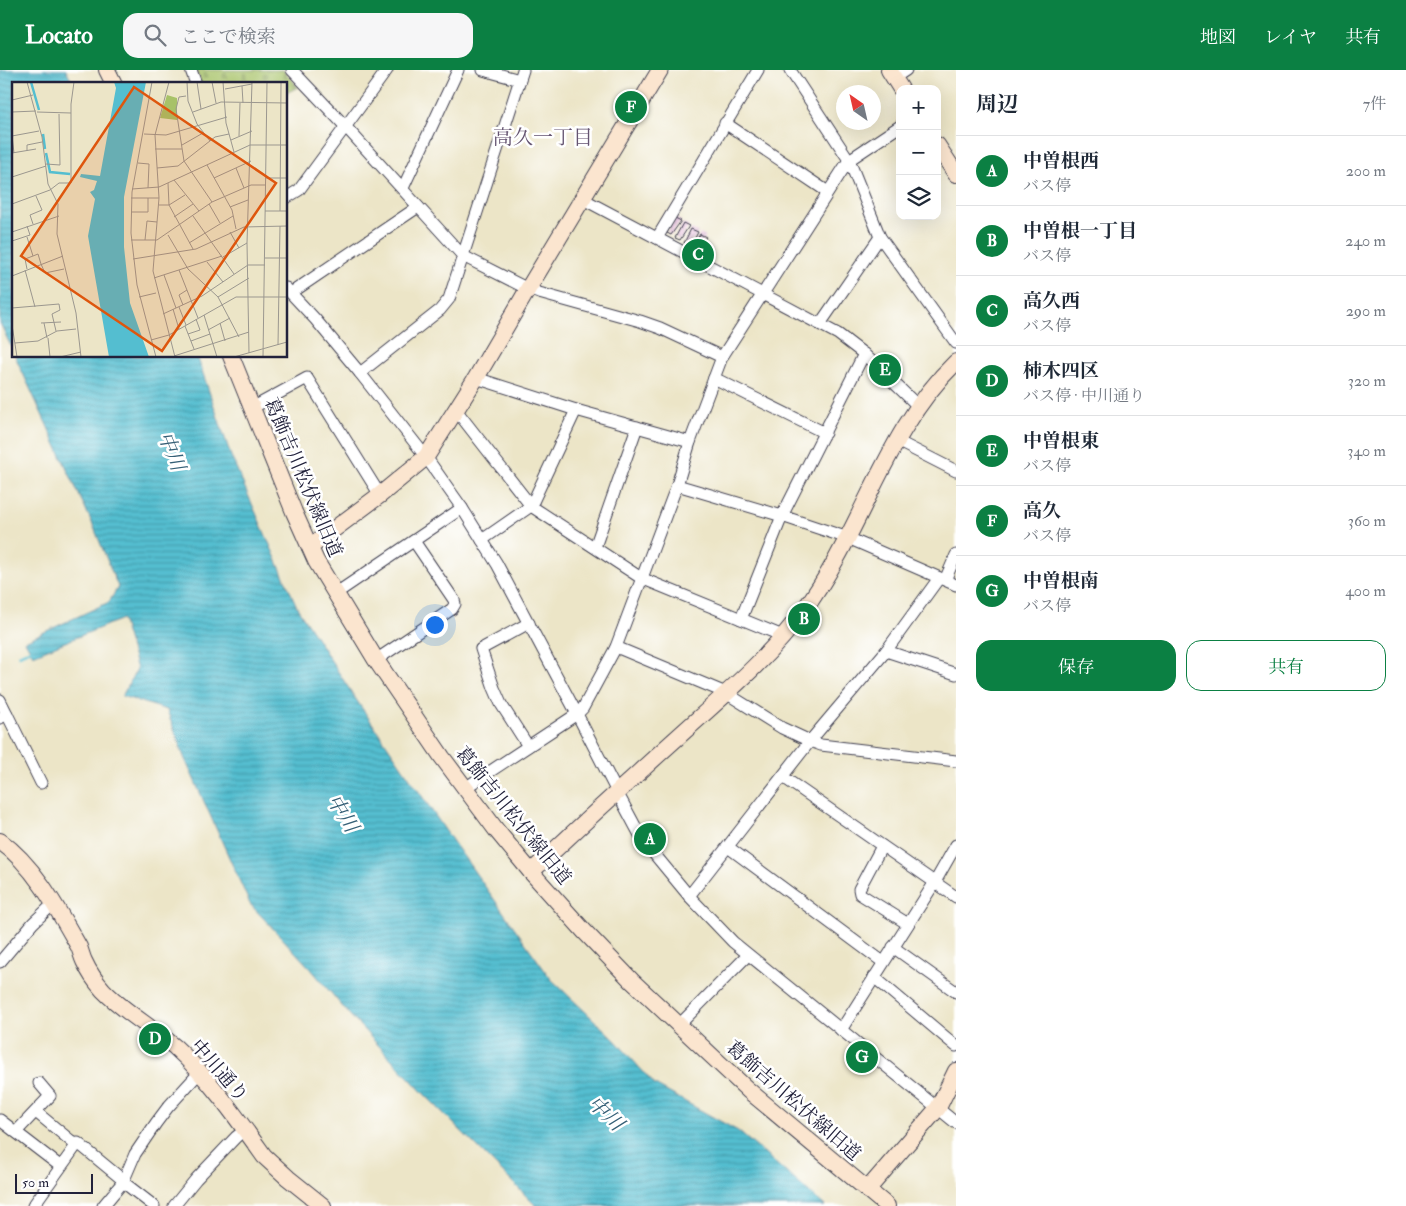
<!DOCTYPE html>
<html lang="ja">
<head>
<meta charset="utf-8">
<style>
  body { margin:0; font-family:"IM FELL Double Pica","Noto Serif JP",serif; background:#f6f6f7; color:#1f2937 }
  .controls { position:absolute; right:15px; top:15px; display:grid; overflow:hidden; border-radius:10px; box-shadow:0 5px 20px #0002 }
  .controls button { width:45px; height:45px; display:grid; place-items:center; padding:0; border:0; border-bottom:1px solid #e0e1e3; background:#fff; color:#1f2937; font:25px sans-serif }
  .compass { position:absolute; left:836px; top:15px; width:45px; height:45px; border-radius:50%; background:#fff; box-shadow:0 5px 20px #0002; rotate:326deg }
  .scale { position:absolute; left:15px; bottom:12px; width:78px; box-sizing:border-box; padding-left:5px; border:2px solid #22223b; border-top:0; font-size:14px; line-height:18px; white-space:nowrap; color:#22223b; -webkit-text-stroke:4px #fff; paint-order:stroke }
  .you { position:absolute; left:434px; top:554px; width:18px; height:18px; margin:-12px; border:4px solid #fff; border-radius:50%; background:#1a73e8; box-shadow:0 0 0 8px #1a73e833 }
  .badge { display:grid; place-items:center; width:32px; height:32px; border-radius:50%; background:#0b8043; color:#fff; font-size:16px; font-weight:700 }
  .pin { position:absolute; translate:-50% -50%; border:2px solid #fff; box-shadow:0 1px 5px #0006 }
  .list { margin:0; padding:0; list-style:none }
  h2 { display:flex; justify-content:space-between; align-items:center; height:65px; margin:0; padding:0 20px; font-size:21px }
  h2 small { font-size:16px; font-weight:400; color:#747a83 }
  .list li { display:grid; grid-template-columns:32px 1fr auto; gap:15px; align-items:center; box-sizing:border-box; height:70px; padding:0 20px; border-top:1px solid #e0e1e3 }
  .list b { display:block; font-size:19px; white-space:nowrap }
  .list p { margin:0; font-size:16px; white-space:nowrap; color:#747a83 }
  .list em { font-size:16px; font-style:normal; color:#747a83 }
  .actions { display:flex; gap:10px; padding:15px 20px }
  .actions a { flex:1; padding:11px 0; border:1px solid #0b8043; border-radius:15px; text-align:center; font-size:18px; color:#0b8043 }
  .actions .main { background:#0b8043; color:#fff }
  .icon { flex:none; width:28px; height:28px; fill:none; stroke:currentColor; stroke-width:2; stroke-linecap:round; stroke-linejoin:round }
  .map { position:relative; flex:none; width:956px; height:1136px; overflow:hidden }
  header { display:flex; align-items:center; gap:30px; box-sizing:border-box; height:70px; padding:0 25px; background:#0b8043; color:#fff }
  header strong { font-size:24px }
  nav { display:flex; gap:28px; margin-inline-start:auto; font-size:18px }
  .search { width:350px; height:45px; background:#f6f6f7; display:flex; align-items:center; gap:12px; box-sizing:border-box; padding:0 18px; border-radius:15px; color:#747a83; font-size:19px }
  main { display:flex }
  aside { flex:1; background:#fff }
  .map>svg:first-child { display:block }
</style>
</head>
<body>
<header>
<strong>Locato</strong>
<div class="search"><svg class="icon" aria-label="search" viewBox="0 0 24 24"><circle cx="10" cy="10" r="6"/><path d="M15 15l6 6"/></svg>ここで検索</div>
<nav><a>地図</a><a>レイヤ</a><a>共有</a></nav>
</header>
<main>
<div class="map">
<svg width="956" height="1136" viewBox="0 0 956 1136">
  <defs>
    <pattern id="cemetery-stones" width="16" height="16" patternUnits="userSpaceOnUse" patternTransform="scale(1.25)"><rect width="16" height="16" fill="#a7c268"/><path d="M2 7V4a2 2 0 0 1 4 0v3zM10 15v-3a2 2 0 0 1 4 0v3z" fill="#8fa65b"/></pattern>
    <pattern id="water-rules" width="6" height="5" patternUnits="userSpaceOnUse" patternTransform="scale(1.25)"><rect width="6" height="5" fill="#54bed0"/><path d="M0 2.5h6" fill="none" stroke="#459aaa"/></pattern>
    <pattern id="building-cross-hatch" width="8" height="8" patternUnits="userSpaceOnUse" patternTransform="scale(1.25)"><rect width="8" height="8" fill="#e2b2d6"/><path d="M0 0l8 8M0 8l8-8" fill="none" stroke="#c299b9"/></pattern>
  </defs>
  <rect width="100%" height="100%" fill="#fff"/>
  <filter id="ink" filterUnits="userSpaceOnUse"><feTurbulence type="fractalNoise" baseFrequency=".02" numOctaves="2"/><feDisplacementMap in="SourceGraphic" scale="10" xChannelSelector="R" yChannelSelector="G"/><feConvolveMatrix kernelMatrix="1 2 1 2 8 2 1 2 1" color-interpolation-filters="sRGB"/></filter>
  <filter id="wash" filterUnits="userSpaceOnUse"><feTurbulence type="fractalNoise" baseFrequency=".0096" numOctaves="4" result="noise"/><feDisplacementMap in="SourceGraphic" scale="20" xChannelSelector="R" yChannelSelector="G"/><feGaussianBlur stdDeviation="1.12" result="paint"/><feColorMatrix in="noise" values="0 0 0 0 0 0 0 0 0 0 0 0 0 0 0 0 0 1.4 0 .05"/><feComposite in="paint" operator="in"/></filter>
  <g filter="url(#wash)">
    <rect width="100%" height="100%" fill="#ece5c7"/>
    <polygon fill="url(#cemetery-stones)" stroke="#647252" points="196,0 283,0 298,17 286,23 286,14 201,14"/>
    <g fill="url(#water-rules)" stroke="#3b7086">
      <polygon points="0,0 66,0 73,14 14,14 14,283 0,253"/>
      <polygon points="15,286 197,286 231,386 298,539 355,628 454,773 551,909 614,969 655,1015 738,1061 825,1136 536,1136 428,1028 347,942 311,899 250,834 184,687 167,640 122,626 137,599 122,549 33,585 25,571 109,532 118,517 93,455"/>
    </g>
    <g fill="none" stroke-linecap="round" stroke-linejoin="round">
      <polyline stroke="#54bed0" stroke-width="3" points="19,585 32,579"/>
    </g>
    <g id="blocks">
      <g fill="url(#building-cross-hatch)">
        <polygon points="675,148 681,151 671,165 667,163"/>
        <polygon points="683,153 689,156 680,170 675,168"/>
        <polygon points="691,159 698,162 694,170 692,169 689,175 684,173"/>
        <polygon points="700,164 706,167 696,181 692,179"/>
      </g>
    </g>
  </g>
  <g filter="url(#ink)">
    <use href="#blocks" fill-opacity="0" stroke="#403f50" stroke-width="1"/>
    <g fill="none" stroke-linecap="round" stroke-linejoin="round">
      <g stroke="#403f50" stroke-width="13">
        <g id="street">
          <polyline points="191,0 196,14"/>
          <polyline points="292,0 345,56 463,186 528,219 539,223 640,251 660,258 722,287"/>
          <polyline points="483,0 520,10"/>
          <polyline points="790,0 849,90 880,167 956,273"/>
          <polyline points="894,8 906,0"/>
          <polyline points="725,53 828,122"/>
          <polyline points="403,118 458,0"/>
          <polyline points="286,128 299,120 387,0"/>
          <polyline points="583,129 838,264 864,284 918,336"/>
          <polyline points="657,168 758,0"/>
          <polyline points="286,218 315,249 360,303 426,387 462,438 497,494 577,644 617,722 641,767 651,780 689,826 733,872 956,1053"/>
          <polyline points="291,223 418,137"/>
          <polyline points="820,254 880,167"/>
          <polyline points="360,303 440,240 449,229 523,0"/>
          <polyline points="476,308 576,340 690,372"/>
          <polyline points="714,308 825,363"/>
          <polyline points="252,338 307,308 380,425"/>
          <polyline points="456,340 531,436 641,508 783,566"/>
          <polyline points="897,371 956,401"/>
          <polyline points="677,415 782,446 848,468 956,515"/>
          <polyline points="482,470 531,436 576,340"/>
          <polyline points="595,477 637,357"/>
          <polyline points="945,510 956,485"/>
          <polyline points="335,524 462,438"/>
          <polyline points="741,549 782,446 864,284"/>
          <polyline points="616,577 726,623 782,658 810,671 821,675 956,691"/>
          <polyline points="886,581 956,604"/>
          <polyline points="376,590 452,539 455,534 454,530 414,471"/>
          <polyline points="0,630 7,644 0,648"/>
          <polyline points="7,644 41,713"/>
          <polyline points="528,676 501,634 494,618 481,579 529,553"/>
          <polyline points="783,707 956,827"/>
          <polyline points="465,718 577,644 583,638 616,577 677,415 690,372 722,287 849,90 900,56"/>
          <polyline points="882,776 859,819 860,824 908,854"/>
          <polyline points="728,777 883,892"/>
          <polyline points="689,826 810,671 886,581 939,508"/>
          <polyline points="893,877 956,922"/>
          <polyline points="0,892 33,853 53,834"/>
          <polyline points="874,907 956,976"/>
          <polyline points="679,955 748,885"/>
          <polyline points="841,960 935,812 956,775"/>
          <polyline points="36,1042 76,1075"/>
          <polyline points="0,1050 60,1096"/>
          <polyline points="16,1062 50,1026 39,1013"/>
          <polyline points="123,1112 154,1136"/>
          <polyline points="33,1136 78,1073 123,1110"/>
          <polyline points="103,1136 123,1112 135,1084 156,1053 168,1037 199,1003"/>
          <polyline points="174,1136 196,1109 236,1067 245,1060"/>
        </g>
      </g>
      <g stroke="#403f50" stroke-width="18">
        <g id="secondary">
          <polyline points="107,0 114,14"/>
          <polyline points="889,0 901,19"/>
          <polyline points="937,75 956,104"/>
          <polyline points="231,286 294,442 316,491 376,590 442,687 497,761 531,802 584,861 632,911 748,1020 887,1136"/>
          <polyline points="310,477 380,425 426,387 476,308 528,219 660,0"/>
          <path d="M0,771c35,25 58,69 79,106 2,5 3,10 5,14 5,11 12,21 19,29 21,22 49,37 72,57 34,31 62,71 89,109l24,22 35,28"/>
          <path d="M531,802c49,-46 98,-91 148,-136 43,-39 91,-79 125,-126 58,-78 81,-180 152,-248"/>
          <polyline points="867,1120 938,1038 956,1001"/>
        </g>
      </g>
      <use href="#street" stroke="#fff" stroke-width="11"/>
      <use href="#secondary" stroke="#fbe5cf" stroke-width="16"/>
    </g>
  </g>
  <g text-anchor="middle" stroke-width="5" stroke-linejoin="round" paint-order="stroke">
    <g font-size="19" fill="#22223b" stroke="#fff">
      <text transform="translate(304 407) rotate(67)" y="7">葛飾吉川松伏線旧道</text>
      <text transform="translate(514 745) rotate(51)" y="7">葛飾吉川松伏線旧道</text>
      <text transform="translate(220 1000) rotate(49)" y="7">中川通り</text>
      <text transform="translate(794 1030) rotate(41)" y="7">葛飾吉川松伏線旧道</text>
    </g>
    <g font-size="20" fill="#655471" stroke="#fff">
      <text x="543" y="74">高久一丁目</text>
    </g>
    <g font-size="20" font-style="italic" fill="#366077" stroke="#fff">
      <text transform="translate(172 381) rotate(68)" y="7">中川</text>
      <text transform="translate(343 743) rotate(58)" y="7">中川</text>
      <text transform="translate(606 1043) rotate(44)" y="7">中川</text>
    </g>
  </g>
  <g transform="translate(12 12)">
    <rect width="275" height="275" fill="#ece5c7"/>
    <path d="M155,13l10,3v22l-17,-2z" fill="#a7c268"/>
    <path d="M102,0h32l-22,115v50l6,56 19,54h-40l-21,-121 7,-37 -5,-7 4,-2 3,-9 -17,-4 1,-3 19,2 16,-88z" fill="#54bed0"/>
    <path fill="none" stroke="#54bed0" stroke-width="2.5" d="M19,0l8,28M31,52l2,15M34,71l4,19 20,2"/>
    <path fill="none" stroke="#9b978f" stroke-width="1" d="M15,0l15,55 6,47 10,20 -1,30 19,79 5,44M140,0l-20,110 -1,41 6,52 19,72M175,0l1,19 9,23 13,17M185,0l4,27M200,0l4,21M211,0l3,41 8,29M230,4l1,17M213,7l27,-5M174,14l-7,1 -3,12 8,52 28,41M0,18l21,-5M0,30l24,-1M25,30l34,1M181,30l28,-10 66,1M132,52l22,1 61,-18M143,53l4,63 -6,73 22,86M143,53l14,-53M0,54l27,-5M0,54l2,17M227,54l1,-33M219,58l21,-9M170,63l21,-12M143,67h27M15,69v-6l15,-3M0,71l24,-4M126,81l11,1 -1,24M34,82l14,1 -1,-51M195,83l25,45 4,19M145,86l21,-2 37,-29 14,-3M224,86l8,20M0,95l34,-11M202,96l37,-17M254,96h21M162,98l25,31M156,101l1,22 24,44M120,107l27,-2 91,-42h37M119,116h28M0,122l38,-14 9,-7h12v-79l3,-22M197,122l11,19M147,123h10l16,-10M218,125l18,-7M253,129h22M268,129l1,-129M119,130h17v-14M181,134l41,58M162,135l19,-13M21,142l-3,-9 12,-5 -6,-14M0,150l47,-16M218,150l9,16M156,153l20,34 30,28 21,40M15,155l6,19M119,158h26l55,-38 39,-17h14M133,158l2,-19 10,1M0,159l18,-6 -3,-9M177,161l44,-27M211,175l24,-14M253,176h22M121,177l63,-10 48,-22 43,-1M195,180l16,20M29,182l4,9 19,-4M15,187l-2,-10 8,-3 5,-2 3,10M13,188l10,37M167,188l19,48M152,193l12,33M0,194l51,-20M142,196l68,-22M127,215l17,-4M206,215l31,-19M171,223l-4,-10 8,-5M167,225l7,18M0,226l47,-4 1,6 -8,4 4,17M161,227l6,20M151,232l39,-18 46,-31h17M192,233l13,42M29,241l20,-1M32,241l3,15M208,241l5,18M0,243l5,32M173,244l9,23M196,248l22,-12M176,252l12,-4 -4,-11M36,256l2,19M139,258l18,-5 67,-38h51M179,259l19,-7M3,261l23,-2 19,-10 19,-2M266,263l2,-119M237,271l-2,-110 5,-161M162,274l75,-24M48,275l21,-5M222,275l53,-15M251,275l4,-275"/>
    <path fill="#de560e" fill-opacity="0.15" stroke="#de560e" stroke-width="2.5" d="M122,5l142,96 -114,168 -141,-95z"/>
    <rect width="275" height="275" fill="none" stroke="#22223b" stroke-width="2.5"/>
  </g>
</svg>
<div class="controls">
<button>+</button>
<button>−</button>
<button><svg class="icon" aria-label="layers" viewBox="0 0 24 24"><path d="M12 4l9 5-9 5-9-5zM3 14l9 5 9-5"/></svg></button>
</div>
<svg class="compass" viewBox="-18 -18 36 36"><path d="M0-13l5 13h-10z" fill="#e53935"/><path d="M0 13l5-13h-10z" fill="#747a83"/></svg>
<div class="scale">50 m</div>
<div class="you"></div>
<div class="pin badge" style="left:650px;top:769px">A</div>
<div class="pin badge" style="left:804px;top:549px">B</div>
<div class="pin badge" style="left:698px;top:185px">C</div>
<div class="pin badge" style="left:155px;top:969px">D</div>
<div class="pin badge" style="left:885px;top:300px">E</div>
<div class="pin badge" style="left:631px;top:37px">F</div>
<div class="pin badge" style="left:862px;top:987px">G</div>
</div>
<aside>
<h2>周辺<small>7件</small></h2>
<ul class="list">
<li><span class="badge">A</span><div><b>中曽根西</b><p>バス停</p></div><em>200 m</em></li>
<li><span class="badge">B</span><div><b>中曽根一丁目</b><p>バス停</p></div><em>240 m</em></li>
<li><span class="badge">C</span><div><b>高久西</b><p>バス停</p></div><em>290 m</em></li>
<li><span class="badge">D</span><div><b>柿木四区</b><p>バス停 · 中川通り</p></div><em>320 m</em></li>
<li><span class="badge">E</span><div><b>中曽根東</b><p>バス停</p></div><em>340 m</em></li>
<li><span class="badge">F</span><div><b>高久</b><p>バス停</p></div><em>360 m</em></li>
<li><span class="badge">G</span><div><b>中曽根南</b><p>バス停</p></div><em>400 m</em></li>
</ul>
<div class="actions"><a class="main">保存</a><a>共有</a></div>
</aside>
</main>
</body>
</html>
